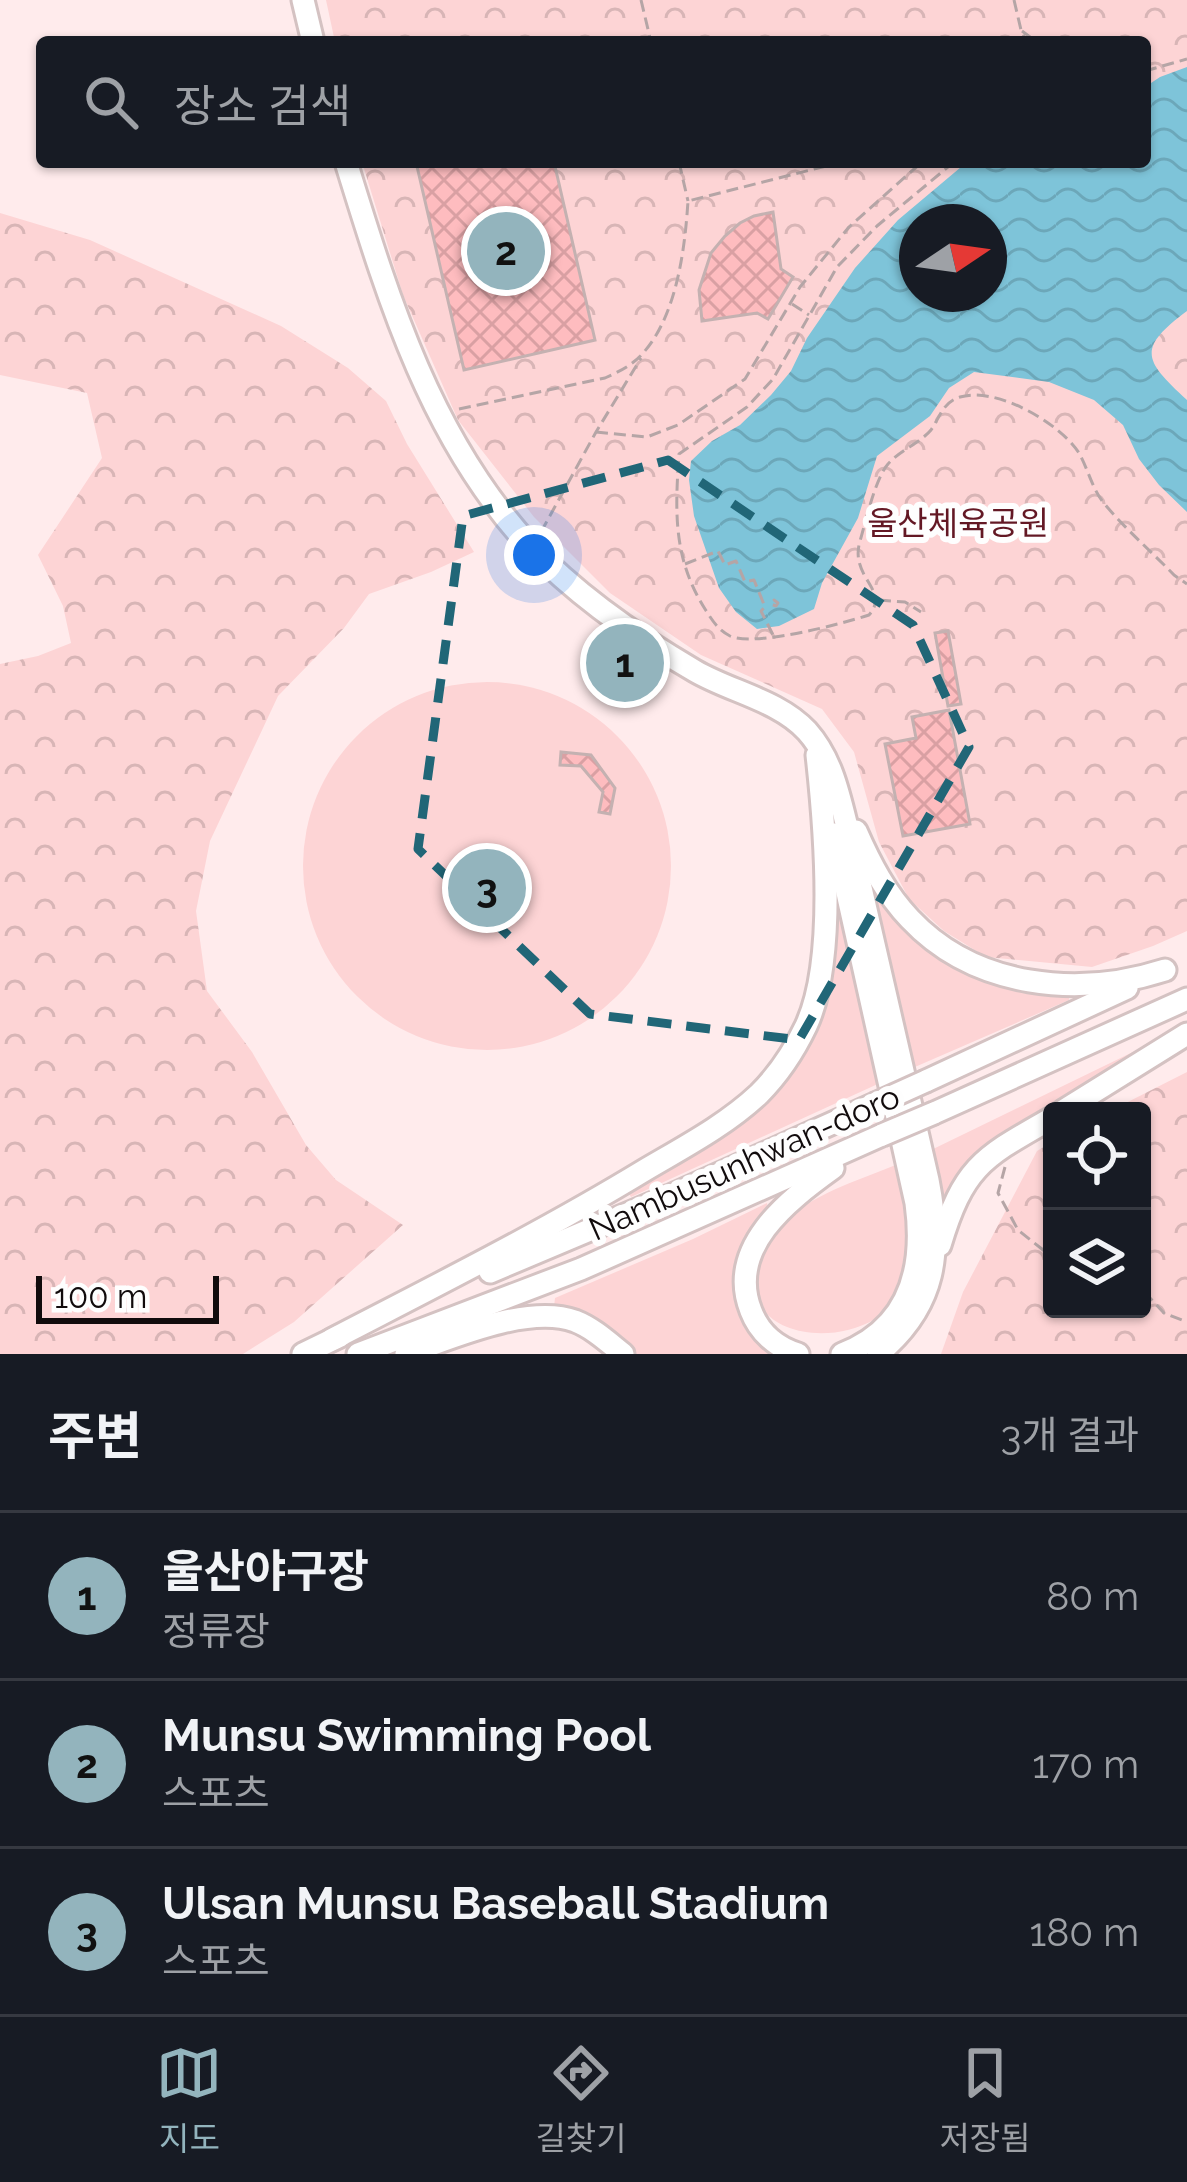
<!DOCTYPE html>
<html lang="ko">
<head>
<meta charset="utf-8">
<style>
  body { margin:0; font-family:Raleway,"Noto Sans KR",sans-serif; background:#242831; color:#f1f3f6 }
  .controls { position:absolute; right:36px; bottom:36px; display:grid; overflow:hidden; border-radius:12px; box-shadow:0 3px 9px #0004 }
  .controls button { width:108px; height:108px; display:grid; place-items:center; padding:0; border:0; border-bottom:3px solid #363941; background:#171b24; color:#f1f3f6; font:60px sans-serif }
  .compass { position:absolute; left:899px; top:204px; width:108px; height:108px; border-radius:50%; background:#171b24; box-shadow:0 3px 9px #0004; rotate:77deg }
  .scale { position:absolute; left:36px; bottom:30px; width:183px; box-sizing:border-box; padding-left:12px; border:6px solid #110b0c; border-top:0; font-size:33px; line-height:42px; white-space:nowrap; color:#110b0c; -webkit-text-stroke:9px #fefefe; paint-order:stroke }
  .you { position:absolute; left:534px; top:555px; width:42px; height:42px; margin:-30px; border:9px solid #fff; border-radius:50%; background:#1a73e8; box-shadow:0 0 0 18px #1a73e833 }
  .badge { display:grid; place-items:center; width:78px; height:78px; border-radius:50%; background:#93b4bd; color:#111; font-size:39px; font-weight:700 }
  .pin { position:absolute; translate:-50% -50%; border:6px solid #fff; box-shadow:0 3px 12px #0006 }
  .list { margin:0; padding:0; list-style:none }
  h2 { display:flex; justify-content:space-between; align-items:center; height:156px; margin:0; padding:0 48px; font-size:51px }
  h2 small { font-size:39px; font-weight:400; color:#9ea1a6 }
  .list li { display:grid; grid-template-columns:78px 1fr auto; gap:36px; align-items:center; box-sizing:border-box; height:168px; padding:0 48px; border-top:3px solid #363941 }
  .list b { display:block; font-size:45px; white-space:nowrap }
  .list p { margin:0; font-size:39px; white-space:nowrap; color:#9ea1a6 }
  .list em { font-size:39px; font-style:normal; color:#9ea1a6 }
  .icon { flex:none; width:66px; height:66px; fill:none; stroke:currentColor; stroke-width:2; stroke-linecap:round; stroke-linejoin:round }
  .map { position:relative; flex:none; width:1187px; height:1354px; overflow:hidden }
  .search { position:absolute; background:#171b24; box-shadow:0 3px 9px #0004; left:36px; right:36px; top:36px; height:132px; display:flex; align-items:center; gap:30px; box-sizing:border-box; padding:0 42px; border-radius:12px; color:#9ea1a6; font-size:45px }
  .sheet { height:660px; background:#171b24 }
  nav { display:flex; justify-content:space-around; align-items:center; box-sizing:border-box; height:168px; border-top:3px solid #363941; background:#171b24; font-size:33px; color:#9ea1a6 }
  nav a { display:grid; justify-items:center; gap:6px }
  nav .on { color:#93b4bd }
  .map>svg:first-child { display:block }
</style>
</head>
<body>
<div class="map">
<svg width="1187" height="1354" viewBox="0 0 1187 1354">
  <defs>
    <pattern id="forest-crowns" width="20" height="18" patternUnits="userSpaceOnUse" patternTransform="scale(3)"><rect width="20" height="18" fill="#fdd4d5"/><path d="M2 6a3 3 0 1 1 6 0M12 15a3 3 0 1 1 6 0" fill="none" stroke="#d8b5b6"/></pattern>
    <pattern id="water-waves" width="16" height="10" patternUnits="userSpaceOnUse" patternTransform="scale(3)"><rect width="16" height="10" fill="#7ec4d9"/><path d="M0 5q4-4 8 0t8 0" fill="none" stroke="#6ca7b9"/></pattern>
    <pattern id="building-cross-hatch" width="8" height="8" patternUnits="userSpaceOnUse" patternTransform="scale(3)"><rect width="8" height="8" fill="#febcbf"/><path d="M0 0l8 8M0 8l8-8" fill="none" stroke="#d9a0a3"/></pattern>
  </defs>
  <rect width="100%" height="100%" fill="#ffebec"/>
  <g fill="#fdd4d5">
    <circle cx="487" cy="866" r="184"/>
    <path d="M876,885c9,13 16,28 26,40 40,50 107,61 167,69v6l-161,70 -40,-183z"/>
    <polygon points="836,891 880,1083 631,1197 626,1189 795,1065 822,1018"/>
    <polygon points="1172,1033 985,1151 939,1215 927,1152"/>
    <path d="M898,1164c7,34 19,76 8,110 -5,16 -20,32 -31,45 -59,35 -156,4 -107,-74 6,-11 13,-22 22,-29 31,-25 72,-37 108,-52z"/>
    <path d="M767,1203l1,8c-21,25 -44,63 -26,97 9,16 24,31 36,46h-143l-47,-35 -34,-12 1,-9 138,-59z"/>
  </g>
  <g fill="url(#forest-crowns)" fill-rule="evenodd">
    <path d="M326,0h861v931l-34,15 -61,21 -106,-10 -42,-26 -35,-32 -30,-57 -25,-90 -32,-43 -121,-54 -91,-62 -76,-76 -76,-97 -55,-125 -41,-133h783v-120h-810zM917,222h72v72h-72z"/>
    <polygon points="0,213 90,240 281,326 348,368 386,401 407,444 474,552 431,572 369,594 344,628 278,696 210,841 196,911 207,991 252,1052 306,1145 336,1180 403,1225 294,1322 243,1354 0,1354 0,664 38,656 71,643 63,606 38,555 102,458 87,393 0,375"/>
    <polygon points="1187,1072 1187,1354 941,1354 963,1292 1037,1151 1052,1142 1052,1309 1142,1309 1142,1111 1110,1111"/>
  </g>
  <path fill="url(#water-waves)" fill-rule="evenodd" d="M1187,67v244c-51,38 -43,49 0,89v112l-28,-27 -20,-26 -16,-34 -29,-25 -45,-18 -75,-10 -25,16 -19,28 -53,40 -19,62 -36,65 -8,26 -35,17 -22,3 -21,-17 -17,-24 -25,-72 -5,-36 2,-19 21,-20 28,-16 31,-30 20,-24 16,-33 48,-70 43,-48 69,-58h178v-75l15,-10zM917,222h72v72h-72z"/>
  <g fill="url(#building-cross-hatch)" stroke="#c4b1b1" stroke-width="3">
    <polygon points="416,162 554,162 595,340 464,370"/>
    <polygon points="773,212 781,269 793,277 768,319 757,313 702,321 699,290 711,253 725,236 740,223 754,216"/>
    <polygon points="948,631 961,704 948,706 935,633"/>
    <polygon points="949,710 970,824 903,836 885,744 916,738 912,717"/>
    <polygon points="561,752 591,755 615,788 610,814 599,812 603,792 581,766 560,765"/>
  </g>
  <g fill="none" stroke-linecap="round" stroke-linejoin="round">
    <g stroke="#d4c2c2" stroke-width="27">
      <g id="major">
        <polyline points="303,0 313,42"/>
        <path d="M346,162c42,136 84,276 183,383 48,51 106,91 166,126 36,21 83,29 112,60 25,28 32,64 41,100l80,349c14,71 9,125 -50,174"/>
        <path d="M856,831c14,32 30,63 54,88 65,69 168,79 255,51"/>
        <path d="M834,834l82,369c9,66 -6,125 -74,151"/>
        <polyline points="926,1081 1127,988"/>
        <polyline points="1063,1111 1187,1034"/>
        <polyline points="934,1113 1187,999"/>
        <path d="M940,1245c24,-80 44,-88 112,-127"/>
        <polyline points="490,1272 670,1196 875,1104"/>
        <path d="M331,1340c106,-55 212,-108 314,-170 39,-23 81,-45 114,-76 19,-19 35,-43 47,-68 31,-66 19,-199 11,-271"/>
        <polyline points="303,1354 340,1336"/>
        <polyline points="358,1354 581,1269 882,1135"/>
        <path d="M406,1354c45,-16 122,-50 169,-33 18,7 33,21 48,33"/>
        <path d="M798,1354c-22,-7 -39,-22 -47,-43 -25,-63 36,-110 82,-143"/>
      </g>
    </g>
    <g stroke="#b5a5a6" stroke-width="3" stroke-dasharray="12 6" stroke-linecap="butt">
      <polyline points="641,0 651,42"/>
      <polyline points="1014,0 1021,30 1027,42"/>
      <polyline points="1022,31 1037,42"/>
      <polyline points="1145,71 1187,59"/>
      <polyline points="679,162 688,201"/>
      <path d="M954,162l-77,64 -40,41 -64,112 -26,28 -68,47c-4,58 -6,104 26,155 7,11 13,21 25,27 25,11 111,-12 139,-21 22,-25 -20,-37 -9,-74 6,-20 15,-62 28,-77 12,-14 32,-21 43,-34 9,-13 12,-28 29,-33 36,-11 100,26 119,56 9,16 13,35 24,49 21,26 48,49 71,73l13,9"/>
      <polyline points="792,304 809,315"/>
      <path d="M459,409l146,-31c15,-7 28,-13 39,-26 33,-38 41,-104 44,-151l154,-39"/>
      <polyline points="596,432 647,437 678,425 745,379 800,287 849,227 922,162"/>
      <polyline points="541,532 596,432 641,358"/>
      <polyline points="685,564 718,551 725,565 736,561 745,582 754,580 765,607 761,611 773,635"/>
      <polygon points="774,600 778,603 776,606 771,604"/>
      <polyline points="879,600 905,602 921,612"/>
      <polyline points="1005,1167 998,1193 1018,1230 1052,1257"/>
      <polyline points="1142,1296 1149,1297 1164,1313 1187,1322"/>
    </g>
    <use href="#major" stroke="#fff" stroke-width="21"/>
    <g stroke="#d4c2c2" stroke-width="27" stroke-linecap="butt">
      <g id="major-bridge">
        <polyline points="875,1104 926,1081"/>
        <polyline points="882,1135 934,1113"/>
      </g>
    </g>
    <use href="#major-bridge" stroke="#fff" stroke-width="21"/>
  </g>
  <path fill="none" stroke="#216677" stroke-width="9" stroke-dasharray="24 15" stroke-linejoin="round" d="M668,460l245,165 56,122 -170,293 -209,-26 -172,-165 45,-333z"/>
  <g text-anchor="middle" stroke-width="12" stroke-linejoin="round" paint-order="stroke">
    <g font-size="33" fill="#631824" stroke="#fefefe">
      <text x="958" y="535">울산체육공원</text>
    </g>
    <g font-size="33" fill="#110b0c" stroke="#fefefe">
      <text transform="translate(744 1162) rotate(-24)" y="12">Nambusunhwan-doro</text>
    </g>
  </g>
</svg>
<div class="controls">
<button><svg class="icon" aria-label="locate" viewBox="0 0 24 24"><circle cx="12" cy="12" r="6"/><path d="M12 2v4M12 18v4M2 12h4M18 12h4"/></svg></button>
<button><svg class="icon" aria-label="layers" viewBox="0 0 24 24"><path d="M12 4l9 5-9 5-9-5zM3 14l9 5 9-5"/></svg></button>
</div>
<svg class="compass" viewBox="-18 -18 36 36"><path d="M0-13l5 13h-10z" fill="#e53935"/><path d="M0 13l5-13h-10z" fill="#9ea1a6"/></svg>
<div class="scale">100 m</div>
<div class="you"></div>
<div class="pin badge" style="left:625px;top:663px">1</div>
<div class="pin badge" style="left:506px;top:251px">2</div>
<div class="pin badge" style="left:487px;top:888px">3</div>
<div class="search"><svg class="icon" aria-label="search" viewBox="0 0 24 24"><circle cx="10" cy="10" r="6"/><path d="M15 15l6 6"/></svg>장소 검색</div>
</div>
<section class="sheet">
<h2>주변<small>3개 결과</small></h2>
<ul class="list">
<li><span class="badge">1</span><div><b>울산야구장</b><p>정류장</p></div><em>80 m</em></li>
<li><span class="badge">2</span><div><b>Munsu Swimming Pool</b><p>스포츠</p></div><em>170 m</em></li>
<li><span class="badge">3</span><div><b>Ulsan Munsu Baseball Stadium</b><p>스포츠</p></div><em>180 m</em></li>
</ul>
</section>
<nav>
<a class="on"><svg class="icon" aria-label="map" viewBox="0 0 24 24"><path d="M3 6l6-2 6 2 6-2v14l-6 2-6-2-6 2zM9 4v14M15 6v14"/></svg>지도</a>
<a><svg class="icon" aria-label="directions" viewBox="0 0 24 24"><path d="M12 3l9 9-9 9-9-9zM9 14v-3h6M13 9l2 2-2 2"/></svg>길찾기</a>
<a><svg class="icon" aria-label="saved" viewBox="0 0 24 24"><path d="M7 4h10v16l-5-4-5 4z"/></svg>저장됨</a>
</nav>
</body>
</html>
